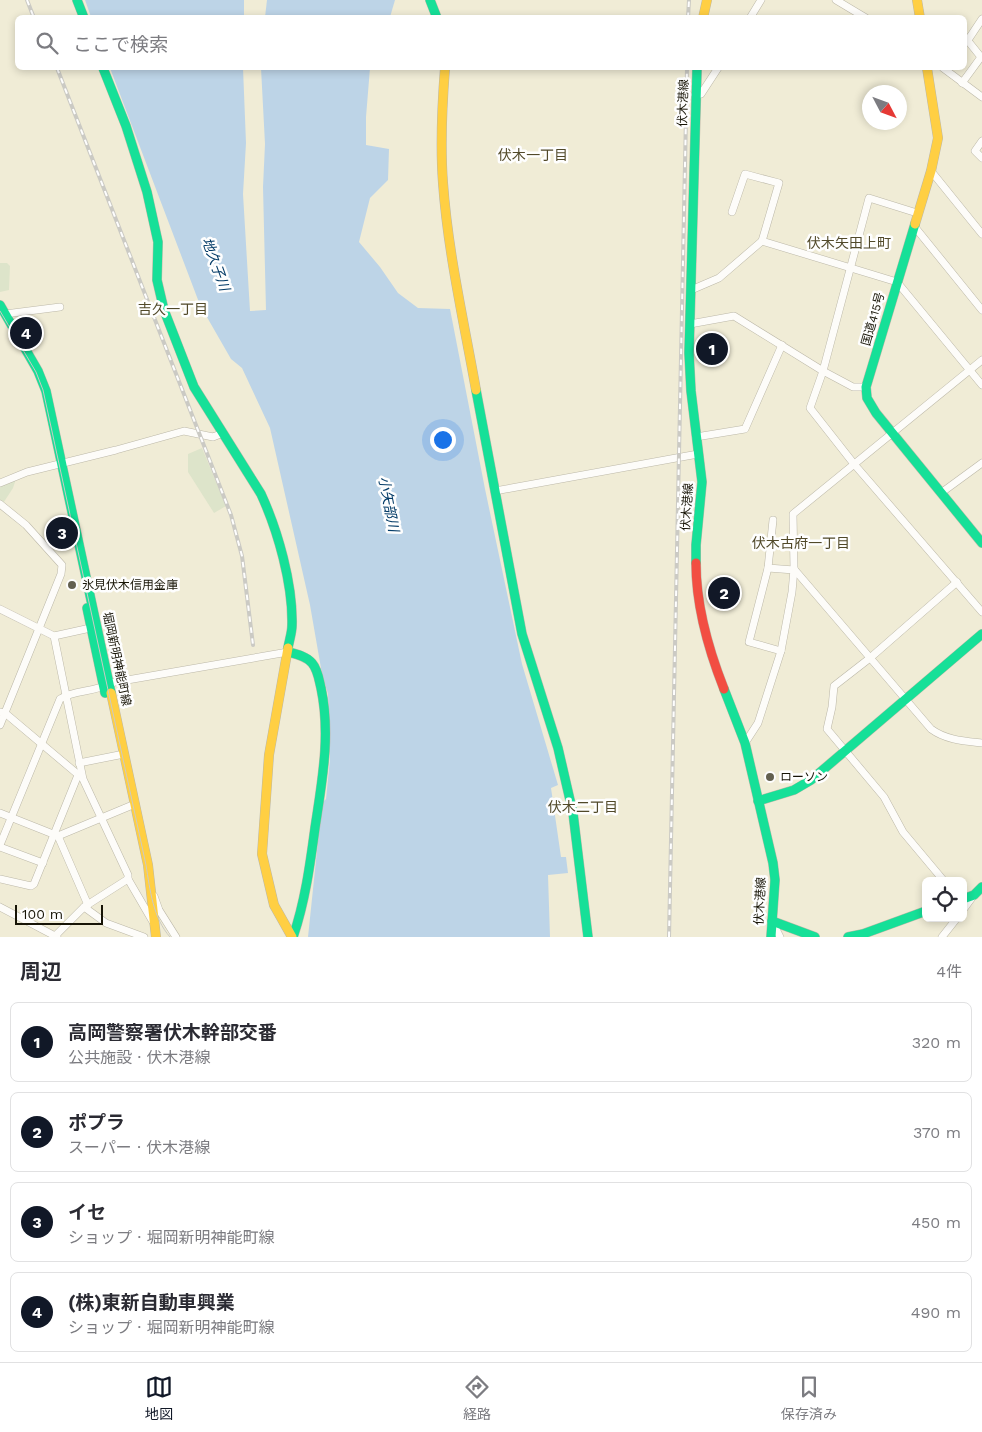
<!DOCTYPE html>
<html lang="ja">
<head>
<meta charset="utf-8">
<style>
  body { margin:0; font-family:"Work Sans","Noto Sans JP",sans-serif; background:#f7f7f7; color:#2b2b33 }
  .controls { position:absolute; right:15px; bottom:15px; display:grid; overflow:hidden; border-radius:8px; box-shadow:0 2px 8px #0003 }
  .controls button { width:45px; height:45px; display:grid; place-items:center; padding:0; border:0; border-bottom:1px solid #e1e1e2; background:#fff; color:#2b2b33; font:25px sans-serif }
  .compass { position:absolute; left:862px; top:85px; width:45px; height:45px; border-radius:50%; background:#fff; box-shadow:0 2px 8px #0003; rotate:131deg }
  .scale { position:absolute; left:15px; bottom:12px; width:88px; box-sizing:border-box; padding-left:5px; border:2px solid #171406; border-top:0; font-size:14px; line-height:18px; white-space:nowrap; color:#171406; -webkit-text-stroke:4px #fefefe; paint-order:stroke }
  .you { position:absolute; left:442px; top:439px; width:18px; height:18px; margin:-12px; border:4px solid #fff; border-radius:50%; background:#1a73e8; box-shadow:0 0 0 8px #1a73e833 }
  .badge { display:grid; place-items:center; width:32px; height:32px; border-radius:50%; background:#111827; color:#fff; font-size:16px; font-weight:700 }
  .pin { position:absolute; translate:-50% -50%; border:2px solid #fff; box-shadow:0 1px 5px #0006 }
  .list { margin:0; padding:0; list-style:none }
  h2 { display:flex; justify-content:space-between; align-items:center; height:65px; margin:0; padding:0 20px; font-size:21px }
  h2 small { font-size:16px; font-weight:400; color:#7c7c81 }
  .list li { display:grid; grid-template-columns:32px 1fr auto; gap:15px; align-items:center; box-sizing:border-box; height:80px; margin:0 10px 10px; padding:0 10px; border:1px solid #e1e1e2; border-radius:8px }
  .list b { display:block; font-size:19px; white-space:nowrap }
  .list p { margin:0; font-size:16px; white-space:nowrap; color:#7c7c81 }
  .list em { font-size:16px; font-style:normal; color:#7c7c81 }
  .icon { flex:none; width:28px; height:28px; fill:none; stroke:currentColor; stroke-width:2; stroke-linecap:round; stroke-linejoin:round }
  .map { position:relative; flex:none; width:982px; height:937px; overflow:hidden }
  .search { position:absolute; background:#fff; box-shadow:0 2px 8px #0003; left:15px; right:15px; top:15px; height:55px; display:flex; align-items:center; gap:12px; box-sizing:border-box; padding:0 18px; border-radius:8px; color:#7c7c81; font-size:19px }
  .sheet { height:425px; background:#fff }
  nav { display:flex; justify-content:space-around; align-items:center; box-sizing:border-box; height:70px; border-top:1px solid #e1e1e2; background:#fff; font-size:14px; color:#7c7c81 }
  nav a { display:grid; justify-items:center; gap:2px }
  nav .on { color:#111827 }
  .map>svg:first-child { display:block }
</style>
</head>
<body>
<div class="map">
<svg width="982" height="937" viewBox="0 0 982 937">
  <rect width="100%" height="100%" fill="#f0ecd6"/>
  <g fill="#dde4ca">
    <polygon points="0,263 7,263 10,266 9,290 0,292"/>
    <polygon points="202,448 226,506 214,513 188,472 188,454"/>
    <polygon points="17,476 13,488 2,505 0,504 0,483"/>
  </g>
  <g fill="#bdd4e7">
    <polygon points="85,0 244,0 244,17 91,17"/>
    <polygon points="267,0 395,0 390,17 265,17"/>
    <polygon points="110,68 243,68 246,143 243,194 250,311 266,310 263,187 265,144 261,68 370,68 366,117 366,145 389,149 388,180 370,198 359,242 380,267 398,293 418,308 450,309 485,489 522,664 558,785 551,788 561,857 566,857 568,873 548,875 550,937 308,937 322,803 326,799 330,759 328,694 322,674 310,605 270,428 242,368 231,359 200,305"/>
  </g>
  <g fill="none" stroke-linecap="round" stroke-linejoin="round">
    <g stroke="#bcb8a8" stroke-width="8">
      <g id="street">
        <polyline points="836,0 866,18"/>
        <polyline points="750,18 761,0"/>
        <polyline points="968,40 982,19"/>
        <polyline points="943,68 982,97"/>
        <polyline points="962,83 981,57 964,36"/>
        <polyline points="695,95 701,94 718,68"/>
        <polyline points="982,141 975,151 982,158"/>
        <polyline points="931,171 982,234"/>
        <polyline points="917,213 869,198 823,371 810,408 854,464 982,612"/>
        <polyline points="914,226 982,310"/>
        <polyline points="762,241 897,282 982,385"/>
        <polyline points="691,290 719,278 762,241 779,183 745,174 732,212"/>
        <polyline points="5,314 60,307"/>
        <polyline points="690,324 734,316 823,371 853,387 866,387"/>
        <polyline points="696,437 745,429 782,345"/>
        <polyline points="0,483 27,472 116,450 184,431 213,437 223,433"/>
        <polyline points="495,491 698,454"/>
        <polyline points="941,493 982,463"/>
        <polyline points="0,504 26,525 62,565 61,574 0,725"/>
        <polyline points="773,520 768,568 749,642 781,651"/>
        <polyline points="768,568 794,570"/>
        <path d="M794,569l137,160c15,11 33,12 51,14"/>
        <polyline points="0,609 54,636 95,627"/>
        <polyline points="54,636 83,779 128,875 128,879 153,922"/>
        <polyline points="0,712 5,713 81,777"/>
        <polyline points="745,743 758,723 781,651 792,592 794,569 793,514 982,360"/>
        <polyline points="79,763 124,754"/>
        <polyline points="0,813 58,836 88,905"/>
        <polyline points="58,836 135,804"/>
        <path d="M0,845l60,-146c15,-10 35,-6 50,-16l178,-31"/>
        <polyline points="0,847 43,863"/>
        <polyline points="0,879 31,886 34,884 78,775"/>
        <polyline points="944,881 903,832 884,797 827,729 832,707 834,686 870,658 957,582"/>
        <polyline points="154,896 159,910 176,937"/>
        <polyline points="0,907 57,937"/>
        <polyline points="84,907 106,923 144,937"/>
        <polyline points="963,910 974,895"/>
        <polyline points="772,921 780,937"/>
        <polyline points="54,937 84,907 128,879"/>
        <polyline points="942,937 957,918"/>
      </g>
    </g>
    <g stroke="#bcb8a8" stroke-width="10">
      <g id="fast">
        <polyline points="77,0 84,18"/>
        <polyline points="430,0 437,18"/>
        <path d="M103,68l23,58 21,66 11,50 -1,38 7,30 30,77 67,107c17,37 32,90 31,131 0,8 -3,16 -4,23"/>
        <polyline points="915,224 866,387 867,398 876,413 982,543"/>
        <polyline points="0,305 38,371 46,391 111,693"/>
        <polyline points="476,390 522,634 558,748 573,813 588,937"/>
        <polyline points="696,563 696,545 702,482 691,391 689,353 697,68"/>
        <polyline points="87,608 105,693"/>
        <path d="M288,652c8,2 18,4 24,11 6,7 7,17 9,25 10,47 1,93 -6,140 -5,37 -10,74 -22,109"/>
        <polyline points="724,689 745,743 773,863 775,880 771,937"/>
        <polyline points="758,801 794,790 811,780 982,634"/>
        <polyline points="963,899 974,895 982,887"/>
        <polyline points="772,921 815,937"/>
        <polyline points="848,937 863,934 926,911"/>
      </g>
    </g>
    <g stroke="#bcb8a8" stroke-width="10">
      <g id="slow">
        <polyline points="917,0 920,18"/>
        <polyline points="703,18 707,0"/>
        <path d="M445,68c-3,38 -5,76 -2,115 5,70 21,139 33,207"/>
        <polyline points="915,224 931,171 938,138 927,68"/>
        <polyline points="288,648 269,755 262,854 274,905 292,937"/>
        <polyline points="111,693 148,865 156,937"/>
      </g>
    </g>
    <g stroke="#bcb8a8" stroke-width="10">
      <path id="jam" d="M696,563c0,42 13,88 28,126"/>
    </g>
    <use href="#street" stroke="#fdfcf9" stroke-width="7"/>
    <use href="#fast" stroke="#16e098" stroke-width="9"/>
    <use href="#slow" stroke="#ffcf43" stroke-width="9"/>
    <use href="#jam" stroke="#f24e42" stroke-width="9"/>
    <path stroke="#cbcac4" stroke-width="1" d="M0,311l36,61 7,18 103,475c4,25 7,53 24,72"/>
    <g stroke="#cbcac4" stroke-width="4">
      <g id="rail">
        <polyline points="27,0 34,18"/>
        <polyline points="688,18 689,0"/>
        <polyline points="57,68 231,515 242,556 253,645"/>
        <polyline points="669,937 687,68"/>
      </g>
    </g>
    <use href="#rail" stroke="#fefefe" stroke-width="2" stroke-dasharray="5.5" stroke-linecap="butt"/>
  </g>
  <g fill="#63604f" stroke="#fefefe" stroke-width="2">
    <circle cx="72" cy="585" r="5"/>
    <circle cx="770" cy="777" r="5"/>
  </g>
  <g text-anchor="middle" stroke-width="5" stroke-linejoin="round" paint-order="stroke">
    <g font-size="12" fill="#171406" stroke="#fefefe">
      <text transform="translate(683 103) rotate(-88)" y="4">伏木港線</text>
      <text transform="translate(873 319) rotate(-74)" y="4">国道415号</text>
      <text transform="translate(687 507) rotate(-86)" y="4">伏木港線</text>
      <text transform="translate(117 659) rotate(78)" y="4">堀岡新明神能町線</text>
      <text transform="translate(760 901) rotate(-87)" y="4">伏木港線</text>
    </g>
    <g font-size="12" fill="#171406" stroke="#fefefe" text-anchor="start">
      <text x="82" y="589">氷見伏木信用金庫</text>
      <text x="780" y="781">ローソン</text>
    </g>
    <g font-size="14" fill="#514929" stroke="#fefefe">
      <text x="533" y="160">伏木一丁目</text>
      <text x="849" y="248">伏木矢田上町</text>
      <text x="173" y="314">吉久一丁目</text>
      <text x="801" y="548">伏木古府一丁目</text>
      <text x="583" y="812">伏木二丁目</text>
    </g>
    <g font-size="14" font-style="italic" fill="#033b67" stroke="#fefefe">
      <text transform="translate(216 264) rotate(70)" y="5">地久子川</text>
      <text transform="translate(389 504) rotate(79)" y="5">小矢部川</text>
    </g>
  </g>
</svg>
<div class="controls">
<button><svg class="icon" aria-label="locate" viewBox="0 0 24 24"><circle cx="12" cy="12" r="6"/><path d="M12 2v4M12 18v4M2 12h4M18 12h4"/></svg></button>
</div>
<svg class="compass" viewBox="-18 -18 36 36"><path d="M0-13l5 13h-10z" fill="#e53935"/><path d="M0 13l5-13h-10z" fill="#7c7c81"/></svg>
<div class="scale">100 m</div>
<div class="you"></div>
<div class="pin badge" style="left:712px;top:349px">1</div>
<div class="pin badge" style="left:724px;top:593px">2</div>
<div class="pin badge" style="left:62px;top:533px">3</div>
<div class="pin badge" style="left:26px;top:333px">4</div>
<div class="search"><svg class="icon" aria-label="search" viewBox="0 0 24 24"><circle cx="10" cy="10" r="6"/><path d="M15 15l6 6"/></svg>ここで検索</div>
</div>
<section class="sheet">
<h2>周辺<small>4件</small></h2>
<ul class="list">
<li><span class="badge">1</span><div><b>高岡警察署伏木幹部交番</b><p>公共施設 · 伏木港線</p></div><em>320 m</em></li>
<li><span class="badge">2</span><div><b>ポプラ</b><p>スーパー · 伏木港線</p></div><em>370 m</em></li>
<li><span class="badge">3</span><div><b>イセ</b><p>ショップ · 堀岡新明神能町線</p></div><em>450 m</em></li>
<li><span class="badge">4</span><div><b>(株)東新自動車興業</b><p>ショップ · 堀岡新明神能町線</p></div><em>490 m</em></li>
</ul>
</section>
<nav>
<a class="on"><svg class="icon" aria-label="map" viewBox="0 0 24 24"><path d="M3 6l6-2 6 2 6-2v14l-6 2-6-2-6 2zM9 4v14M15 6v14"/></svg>地図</a>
<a><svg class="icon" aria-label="directions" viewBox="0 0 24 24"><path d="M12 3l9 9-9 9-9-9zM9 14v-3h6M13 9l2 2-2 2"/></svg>経路</a>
<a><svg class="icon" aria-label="saved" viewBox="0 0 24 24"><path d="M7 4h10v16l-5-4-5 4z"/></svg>保存済み</a>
</nav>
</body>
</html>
